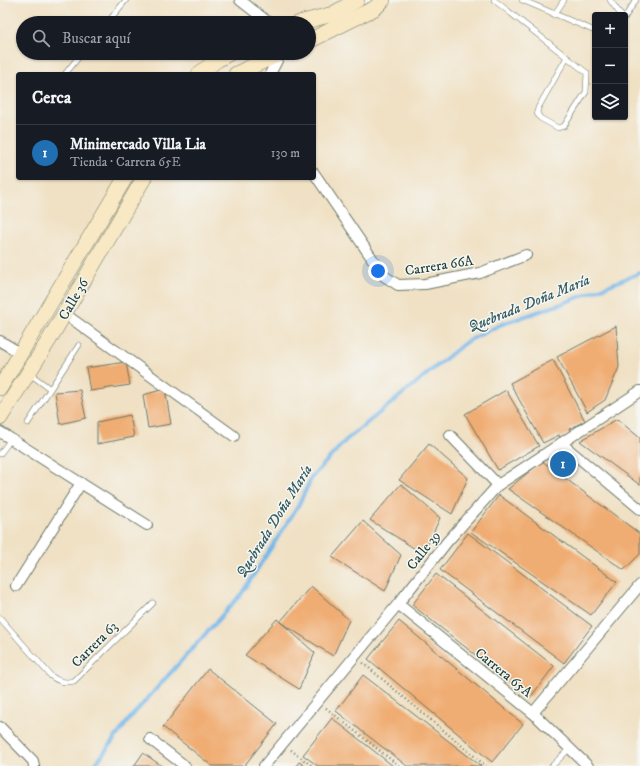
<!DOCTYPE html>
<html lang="es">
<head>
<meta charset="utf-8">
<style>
  body { margin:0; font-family:"IM FELL DW Pica",serif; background:#20242c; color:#f1f3f6 }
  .controls { position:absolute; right:12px; top:12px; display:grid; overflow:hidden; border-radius:4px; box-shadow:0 1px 3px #0004 }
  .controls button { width:36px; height:36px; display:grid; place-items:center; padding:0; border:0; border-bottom:1px solid #363941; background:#171b24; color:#f1f3f6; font:20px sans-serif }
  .you { position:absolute; left:378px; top:271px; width:14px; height:14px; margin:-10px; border:3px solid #fff; border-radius:50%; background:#1a73e8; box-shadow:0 0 0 6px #1a73e833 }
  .badge { display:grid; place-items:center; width:26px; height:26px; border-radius:50%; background:#1f6fb2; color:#fff; font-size:13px; font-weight:700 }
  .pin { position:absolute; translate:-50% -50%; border:2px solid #fff; box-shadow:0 1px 4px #0006 }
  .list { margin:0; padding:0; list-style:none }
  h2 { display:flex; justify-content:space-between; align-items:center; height:52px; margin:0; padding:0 16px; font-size:17px }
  h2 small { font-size:13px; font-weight:400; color:#9ea1a6 }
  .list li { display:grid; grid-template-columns:26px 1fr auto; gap:12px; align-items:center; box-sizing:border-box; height:56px; padding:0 16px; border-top:1px solid #363941 }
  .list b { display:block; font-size:15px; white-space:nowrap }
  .list p { margin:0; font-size:13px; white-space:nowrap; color:#9ea1a6 }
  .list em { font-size:13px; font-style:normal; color:#9ea1a6 }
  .icon { flex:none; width:22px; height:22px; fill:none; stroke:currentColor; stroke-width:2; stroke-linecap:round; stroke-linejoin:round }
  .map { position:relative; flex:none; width:640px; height:766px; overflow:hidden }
  .search { position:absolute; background:#171b24; box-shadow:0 1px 3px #0004; left:16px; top:16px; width:300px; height:44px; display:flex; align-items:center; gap:10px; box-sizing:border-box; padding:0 14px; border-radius:22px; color:#9ea1a6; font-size:15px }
  .panel { position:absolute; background:#171b24; box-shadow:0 1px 3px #0004; left:16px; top:72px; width:300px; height:108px; border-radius:4px }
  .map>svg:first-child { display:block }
</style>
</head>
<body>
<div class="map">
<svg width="640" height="766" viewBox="0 0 640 766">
  <rect width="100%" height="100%" fill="#f6f6f2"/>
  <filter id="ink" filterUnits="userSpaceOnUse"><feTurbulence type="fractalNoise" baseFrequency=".025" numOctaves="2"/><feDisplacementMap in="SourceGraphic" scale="8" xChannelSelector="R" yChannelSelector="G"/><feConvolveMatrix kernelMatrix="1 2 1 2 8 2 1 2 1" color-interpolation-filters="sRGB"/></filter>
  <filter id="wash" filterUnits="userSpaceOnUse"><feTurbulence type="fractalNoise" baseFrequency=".012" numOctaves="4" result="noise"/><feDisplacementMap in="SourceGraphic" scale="16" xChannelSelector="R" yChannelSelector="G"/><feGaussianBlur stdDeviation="0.9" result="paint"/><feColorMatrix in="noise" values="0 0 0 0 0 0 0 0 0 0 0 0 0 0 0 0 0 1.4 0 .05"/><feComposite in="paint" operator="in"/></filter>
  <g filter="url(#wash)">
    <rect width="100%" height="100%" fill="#f0e1c4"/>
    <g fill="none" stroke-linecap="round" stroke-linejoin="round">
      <polyline stroke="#75b7ea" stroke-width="4" points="94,766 131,717 242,593 298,506 312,477 345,441 466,342 502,324 564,303 640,273"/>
    </g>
    <g id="blocks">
      <g fill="#f0ad73">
        <polygon points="616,326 619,367 605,400 587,412 557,357"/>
        <polygon points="553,360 585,421 569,429 571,433 560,438 559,435 543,443 510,383"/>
        <polygon points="126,362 130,385 90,391 86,368"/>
        <polygon points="165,389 171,424 148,428 143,395"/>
        <polygon points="80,390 86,418 60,424 55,392"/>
        <polygon points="506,390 539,446 498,470 465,414"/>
        <polygon points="130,415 134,437 97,444 97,422"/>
        <polygon points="617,419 640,438 640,485 580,441"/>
        <polygon points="429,444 468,478 452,514 399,480"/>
        <polygon points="542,461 640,534 640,554 624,570 508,489"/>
        <polygon points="401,484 440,518 423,554 370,520"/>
        <polygon points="499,495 617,582 591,615 471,532"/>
        <polygon points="363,521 401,555 385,591 332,557"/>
        <polygon points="468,533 592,626 564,663 440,570"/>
        <polygon points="436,574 554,666 530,698 412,605"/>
        <polygon points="311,586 349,620 333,656 280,622"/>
        <polygon points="277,619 315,653 299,689 245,655"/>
        <polygon points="399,621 523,724 492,762 368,659"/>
        <polygon points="208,669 277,724 244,766 212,766 163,727"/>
        <polygon points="363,675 481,766 407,766 336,711"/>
        <polygon points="332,718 393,766 318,766 303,755"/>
        <polygon points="143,753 162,766 134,766"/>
        <polygon points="299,762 305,766 296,766"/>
      </g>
    </g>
  </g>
  <g filter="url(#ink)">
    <use href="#blocks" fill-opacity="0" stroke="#687666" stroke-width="1"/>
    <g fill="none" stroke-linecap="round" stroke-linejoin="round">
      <g stroke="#687666" stroke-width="6">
        <g id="lane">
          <polyline points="494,0 587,73 586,92 564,126 558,128 540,118 537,113 538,108 567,57"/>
          <polyline points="522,0 595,31"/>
          <polyline points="610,0 621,15"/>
          <polyline points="554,15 564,0"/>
          <polyline points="625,17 636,0"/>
          <polyline points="107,23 126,0"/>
          <polyline points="65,74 82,53"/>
          <polyline points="30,374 49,388"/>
          <polyline points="28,423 79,345"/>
          <polyline points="0,454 11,439"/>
          <path d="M0,618l51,58c8,6 14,7 23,5l79,-78"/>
          <polyline points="552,766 569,749"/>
        </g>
      </g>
      <g stroke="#687666" stroke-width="12">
        <g id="street">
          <polyline points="240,0 269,23"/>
          <polyline points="270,74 281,53"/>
          <polyline points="314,173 384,276 398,285 425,284 480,273 526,255"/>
          <polyline points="65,314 234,436"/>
          <polyline points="0,341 22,354"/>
          <polyline points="0,432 147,525"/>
          <polyline points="450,435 498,485"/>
          <polyline points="561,443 640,509"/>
          <polyline points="16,586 81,483"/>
          <polyline points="398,604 533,713 588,766"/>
          <polyline points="533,713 640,585"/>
          <polyline points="0,727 33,761 34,766"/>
          <polyline points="150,739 185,766"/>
          <polyline points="264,766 398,604 447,542 498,485 640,391"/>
        </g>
      </g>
      <g stroke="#687666" stroke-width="16">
        <g id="secondary">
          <polyline points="299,23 333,14 357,0"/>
          <polyline points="309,41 375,8 383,0"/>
          <polyline points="199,74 217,60 230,53"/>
          <polyline points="236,74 281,53"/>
          <polyline points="0,388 125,178"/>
          <polyline points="0,418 49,340 144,178"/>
        </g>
      </g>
      <g stroke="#687666" stroke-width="2.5" stroke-dasharray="1 3" stroke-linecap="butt">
        <polyline points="363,663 486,766"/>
        <polyline points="326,708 399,766"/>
        <polyline points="291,750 312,766"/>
      </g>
      <use href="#lane" stroke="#fff" stroke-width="5"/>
      <use href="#street" stroke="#fff" stroke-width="10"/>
      <use href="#secondary" stroke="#f8e8c3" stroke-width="15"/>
    </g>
  </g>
  <g text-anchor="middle" stroke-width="3" stroke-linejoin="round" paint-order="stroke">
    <g font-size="14" fill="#1f3d34" stroke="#f6f6f2">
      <text transform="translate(439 265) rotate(-9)" y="5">Carrera 66A</text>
      <text transform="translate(73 299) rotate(-60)" y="5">Calle 36</text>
      <text transform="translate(423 550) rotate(-52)" y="5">Calle 39</text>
      <text transform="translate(94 644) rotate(-45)" y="5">Carrera 63</text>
      <text transform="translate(504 672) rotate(39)" y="5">Carrera 65A</text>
    </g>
    <g font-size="15" font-style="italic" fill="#345c62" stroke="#f6f6f2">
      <text transform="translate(529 303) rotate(-22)" y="5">Quebrada Doña María</text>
      <text transform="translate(274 521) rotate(-58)" y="5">Quebrada Doña María</text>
    </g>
  </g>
</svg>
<div class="controls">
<button>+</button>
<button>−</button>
<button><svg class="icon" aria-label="layers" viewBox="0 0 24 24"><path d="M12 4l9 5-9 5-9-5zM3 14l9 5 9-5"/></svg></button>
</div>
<div class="you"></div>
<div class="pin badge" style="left:563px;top:464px">1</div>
<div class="search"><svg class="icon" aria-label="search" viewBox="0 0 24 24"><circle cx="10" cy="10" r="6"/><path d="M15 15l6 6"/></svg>Buscar aquí</div>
<section class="panel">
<h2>Cerca<small></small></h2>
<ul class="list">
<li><span class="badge">1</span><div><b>Minimercado Villa Lia</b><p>Tienda · Carrera 65E</p></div><em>130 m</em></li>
</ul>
</section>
</div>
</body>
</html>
